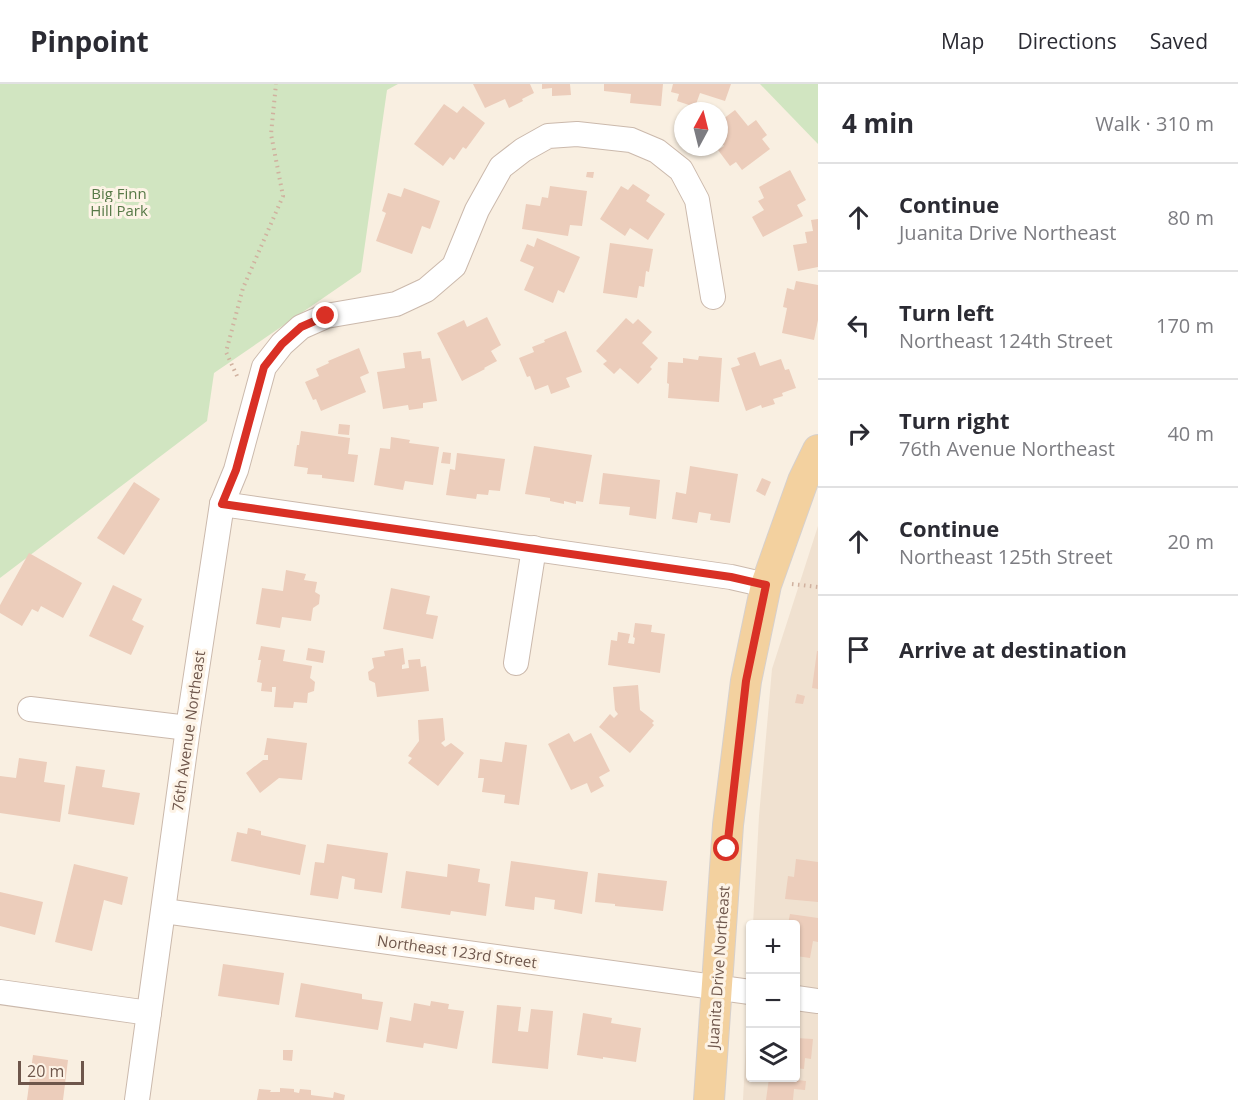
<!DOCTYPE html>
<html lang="en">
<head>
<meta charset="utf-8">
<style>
  body { margin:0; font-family:"Open Sans",sans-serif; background:#f7f7f7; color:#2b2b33 }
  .controls { position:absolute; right:18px; bottom:18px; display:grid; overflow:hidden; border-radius:6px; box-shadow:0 2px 4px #0004 }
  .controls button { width:54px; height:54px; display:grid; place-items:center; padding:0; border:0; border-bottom:2px solid #e1e1e2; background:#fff; color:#2b2b33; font:30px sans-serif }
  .compass { position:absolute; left:674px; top:18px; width:54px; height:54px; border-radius:50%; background:#fff; box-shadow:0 2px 4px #0004; rotate:7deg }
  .scale { position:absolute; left:18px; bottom:15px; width:66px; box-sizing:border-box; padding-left:6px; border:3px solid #6e564b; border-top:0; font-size:16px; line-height:21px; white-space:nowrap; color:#6e564b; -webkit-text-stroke:4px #fdf3e6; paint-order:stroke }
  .stop { position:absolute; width:18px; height:18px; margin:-14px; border:4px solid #d93025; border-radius:50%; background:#fff }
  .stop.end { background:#d93025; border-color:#fff; box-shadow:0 2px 6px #0008 }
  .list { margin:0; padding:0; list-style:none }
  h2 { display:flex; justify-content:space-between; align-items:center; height:78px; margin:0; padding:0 24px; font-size:26px }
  h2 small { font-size:20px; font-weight:400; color:#7c7c81 }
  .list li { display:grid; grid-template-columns:39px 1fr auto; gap:18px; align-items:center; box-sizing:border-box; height:108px; padding:0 24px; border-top:2px solid #e1e1e2 }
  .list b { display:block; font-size:22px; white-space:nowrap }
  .list p { margin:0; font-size:20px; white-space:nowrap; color:#7c7c81 }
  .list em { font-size:20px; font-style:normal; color:#7c7c81 }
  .icon { flex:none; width:33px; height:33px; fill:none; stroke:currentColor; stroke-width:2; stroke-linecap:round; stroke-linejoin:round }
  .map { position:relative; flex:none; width:818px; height:1016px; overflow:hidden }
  header { display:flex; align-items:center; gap:36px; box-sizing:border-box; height:84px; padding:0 30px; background:#fff; border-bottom:2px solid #e1e1e2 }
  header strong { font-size:28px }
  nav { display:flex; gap:33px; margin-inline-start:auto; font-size:21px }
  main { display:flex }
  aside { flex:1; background:#fff }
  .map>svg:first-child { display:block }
</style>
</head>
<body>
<header>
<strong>Pinpoint</strong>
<nav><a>Map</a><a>Directions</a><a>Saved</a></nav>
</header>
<main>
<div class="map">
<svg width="818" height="1016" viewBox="0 0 818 1016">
  <rect width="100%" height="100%" fill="#f9efe1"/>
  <polygon fill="#f0e1d0" points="818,442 818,1016 743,1016 750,881 750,994 796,994 796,840 753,840 759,732 772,585"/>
  <g fill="#d1e5c1">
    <polygon points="0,0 398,0 387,6 361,188 214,289 207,337 0,494"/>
    <polygon points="760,0 818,0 818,60"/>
  </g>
  <g fill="#eccdbb">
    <polygon points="473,0 530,0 534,9 522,15 523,17 509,24 505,15 485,24"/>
    <polygon points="542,0 570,0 571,11 552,12 552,4 542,5"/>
    <polygon points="604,0 663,0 661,22 630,19 631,10 604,7"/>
    <polygon points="673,0 731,0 725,17 700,9 695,23 677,17 679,10 671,8"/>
    <polygon points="444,20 457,29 463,22 485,39 466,65 463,63 454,76 450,73 443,82 414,60"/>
    <polygon points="735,26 748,42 756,36 767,51 762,55 770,65 742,86 736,78 730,82 718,66 724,62 719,55 719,38"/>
    <polygon points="790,86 806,116 797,121 803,132 763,153 752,133 764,126 758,117 764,114 759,103"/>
    <polygon points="587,88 594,88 593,94 586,93"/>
    <polygon points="633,100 650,111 646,117 665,130 648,156 630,144 625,152 600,135 621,102 628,106"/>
    <polygon points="550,102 587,107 582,142 570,141 568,152 522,145 526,120 540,122 542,113 548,114"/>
    <polygon points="404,104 440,117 430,145 422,142 412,170 376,157 386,129 382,127 388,109 401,113"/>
    <polygon points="818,135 818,183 798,187 793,161 807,159 805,148 813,147 811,136"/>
    <polygon points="537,154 580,173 564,209 558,206 553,219 524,206 534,183 520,177 527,160 534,163"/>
    <polygon points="610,159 653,165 649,188 646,187 644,203 639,202 637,214 603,209"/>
    <polygon points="796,197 818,201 818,236 814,256 782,249 787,224 783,223 787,204 794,206"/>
    <polygon points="487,233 501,261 491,267 497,277 484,284 485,285 462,297 437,249 464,236 467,243"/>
    <polygon points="626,234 633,240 638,235 652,248 642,259 658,274 650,283 652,285 638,300 620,284 614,290 603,280 607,277 596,267"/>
    <polygon points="566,247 582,288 566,294 570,303 551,310 548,301 535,306 530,292 527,293 519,274 534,268 532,263 545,258 544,256"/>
    <polygon points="359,264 369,289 360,293 366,308 321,327 316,315 313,316 305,298 319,292 316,285 329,279 328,277"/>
    <polygon points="421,267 422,275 430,274 437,317 423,319 423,324 409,326 408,321 383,325 377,288 405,284 403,269"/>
    <polygon points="755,268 760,282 781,275 785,286 789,285 796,304 782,309 783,312 773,315 775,320 762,324 761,321 746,327 731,284 740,281 737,274"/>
    <polygon points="699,272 722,274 719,318 668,314 669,300 667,299 668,278 683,279 683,274 698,276"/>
    <polygon points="339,340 350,341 349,351 338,350"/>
    <polygon points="301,347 350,354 348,370 358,371 354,398 322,394 322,391 307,390 308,384 294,382 297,361 299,361"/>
    <polygon points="391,353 410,356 409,359 439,363 433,401 405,397 403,406 374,401 380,364 390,365"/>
    <polygon points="534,362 592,371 583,418 576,417 576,420 564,417 564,420 550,417 550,414 525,410"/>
    <polygon points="443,368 451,369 450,380 441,379"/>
    <polygon points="457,369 505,375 500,407 489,406 488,411 477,410 476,415 446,411 450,385 455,386"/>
    <polygon points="690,382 738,390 730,439 710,436 711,430 699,428 697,439 672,435 676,408 686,410"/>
    <polygon points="603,389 660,396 656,435 629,431 630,423 599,420"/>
    <polygon points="762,394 771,398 765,412 756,407"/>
    <polygon points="134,398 160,415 124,471 97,454"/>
    <polygon points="29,469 82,499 63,534 41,522 38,528 32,525 22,542 0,529 0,521"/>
    <polygon points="286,486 306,490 304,496 317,498 315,508 320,511 319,520 313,524 311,537 282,533 280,544 256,540 262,504 283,507"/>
    <polygon points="113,501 142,515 132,536 144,542 131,571 89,552"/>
    <polygon points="391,504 430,512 426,530 438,532 433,555 383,545"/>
    <polygon points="635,539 652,541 651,548 665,550 660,589 608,581 611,556 617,557 618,548 630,550 628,559 634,560 635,554 633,553"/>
    <polygon points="261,562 285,566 283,577 312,582 310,594 315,598 314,607 308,609 307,619 294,618 293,624 274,623 276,603 272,603 272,608 261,607 262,599 257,598 261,576 258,576"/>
    <polygon points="308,564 325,567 323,579 306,576"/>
    <polygon points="403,564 405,580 402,581 402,585 409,584 408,576 420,575 421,583 426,582 429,607 377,613 375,599 369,596 368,588 374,584 372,574 385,572 384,567"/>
    <polygon points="817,567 818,567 818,605 812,604"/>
    <polygon points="638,601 640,626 654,637 652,639 654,641 630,669 599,643 610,630 614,634 618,630 615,626 613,603"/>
    <polygon points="797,610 805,612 803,620 795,619"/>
    <polygon points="443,634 445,656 441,659 445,663 451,659 464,669 438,702 408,679 412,674 408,672 419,657 418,636"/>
    <polygon points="569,649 574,658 591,649 610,687 599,693 604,702 591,709 587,699 571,706 548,660"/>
    <polygon points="267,654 307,659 302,696 279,694 260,709 246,689 263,676 268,676 268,671 264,671"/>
    <polygon points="505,658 527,661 519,721 504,719 505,711 482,708 484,694 478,694 480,675 502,678"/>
    <polygon points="19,674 47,678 44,698 65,701 60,738 0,729 0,692 16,694"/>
    <polygon points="76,682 105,686 102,703 140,709 134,741 68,730"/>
    <polygon points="248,744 261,747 261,751 306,761 300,791 231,777 237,748 247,750"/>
    <polygon points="327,760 388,769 382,809 354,805 355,795 342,792 338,815 310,811 315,778 324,779"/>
    <polygon points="796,775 818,778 818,818 785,815 788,792 794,793"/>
    <polygon points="511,777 588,788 582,830 554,825 555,816 535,813 534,826 505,822"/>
    <polygon points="74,780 128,793 122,821 104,816 92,867 55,858"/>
    <polygon points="448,780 480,785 478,798 490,800 486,832 451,827 450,831 401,824 406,787 447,793"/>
    <polygon points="598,789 667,797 663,827 615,822 615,820 595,818"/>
    <polygon points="0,808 43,818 35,851 0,842"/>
    <polygon points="790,830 818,834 818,858 813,857 810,874 796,872 796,840 788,840"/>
    <polygon points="223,880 284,889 279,921 218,912"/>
    <polygon points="301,899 362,910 362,915 383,918 378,946 295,933"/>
    <polygon points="431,917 449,920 448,925 464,927 457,965 424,959 423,964 386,958 390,933 411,937 414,919 430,922"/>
    <polygon points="497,921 521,923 518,947 528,948 531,925 553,927 548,985 492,979"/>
    <polygon points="583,929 612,934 611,939 641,944 636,978 603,973 603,975 577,971"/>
    <polygon points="796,954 813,955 811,975 805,974 804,985 796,984"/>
    <polygon points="283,966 293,966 292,977 283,976"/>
    <polygon points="33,971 68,976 63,1016 27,1016"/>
    <polygon points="769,994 780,994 806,997 805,1006 794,1005 793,1016 766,1016"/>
    <polygon points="280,1004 294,1005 294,1008 299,1009 300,1005 311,1006 311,1011 333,1014 334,1008 345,1011 344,1016 257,1016 259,1005 271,1006 270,1008 280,1008"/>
  </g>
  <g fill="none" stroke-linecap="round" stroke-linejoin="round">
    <g stroke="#cbb9ac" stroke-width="26">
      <g id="minor">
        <polyline points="222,420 731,493 766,501"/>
        <polyline points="516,579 534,464"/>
        <polyline points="30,625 188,644"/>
        <polyline points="164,827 750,908"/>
        <polyline points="0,908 149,929"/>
        <polyline points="796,914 818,917"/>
        <polyline points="137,1016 188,644 222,420 236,386 264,283 282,260 301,243 326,232 396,220 426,206 454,182 477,126 501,83 523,66 548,52 577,50 631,56 657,67 681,86 697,116 713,213"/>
      </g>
    </g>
    <g stroke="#d6d0cd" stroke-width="32">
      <polyline id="major" points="709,1016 728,741 746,597 766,501 803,397 818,366"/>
    </g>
    <g stroke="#d0b19f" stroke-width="4" stroke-dasharray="1.5 4.5" stroke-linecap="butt">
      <polyline points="237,292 226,268 243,204 283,112 271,50 276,0"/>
      <polyline points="792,500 818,503"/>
    </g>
    <use href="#minor" stroke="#fff" stroke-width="24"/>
    <use href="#major" stroke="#f3d19f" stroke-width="30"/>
  </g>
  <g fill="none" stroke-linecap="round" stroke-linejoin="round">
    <polyline stroke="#d93025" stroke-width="8" points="326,232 301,243 282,260 264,283 236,386 222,420 731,493 766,501 746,597 727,765"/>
  </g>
  <g text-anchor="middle" stroke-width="6" stroke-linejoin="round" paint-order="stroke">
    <g font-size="15" fill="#577947" stroke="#fdf3e6">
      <text x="119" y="115">Big Finn<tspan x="119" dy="17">Hill Park</tspan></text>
    </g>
    <g font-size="15" fill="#6e564b" stroke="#fdf3e6">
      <text transform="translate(189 647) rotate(-82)" y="5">76th Avenue Northeast</text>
      <text transform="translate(457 868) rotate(8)" y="5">Northeast 123rd Street</text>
      <text transform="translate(719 883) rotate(-86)" y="5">Juanita Drive Northeast</text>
    </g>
  </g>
</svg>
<div class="controls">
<button>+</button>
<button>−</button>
<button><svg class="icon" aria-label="layers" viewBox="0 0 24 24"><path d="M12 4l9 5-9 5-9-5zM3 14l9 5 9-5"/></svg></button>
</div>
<svg class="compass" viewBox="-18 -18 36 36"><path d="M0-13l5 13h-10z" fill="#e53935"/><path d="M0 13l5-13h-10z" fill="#7c7c81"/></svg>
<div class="scale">20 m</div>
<div class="stop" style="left:727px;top:765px"></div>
<div class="stop end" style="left:326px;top:232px"></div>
</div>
<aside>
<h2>4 min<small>Walk · 310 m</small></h2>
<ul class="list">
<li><svg class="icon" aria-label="ahead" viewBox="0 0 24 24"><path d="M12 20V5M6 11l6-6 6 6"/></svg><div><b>Continue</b><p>Juanita Drive Northeast</p></div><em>80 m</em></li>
<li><svg class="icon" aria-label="left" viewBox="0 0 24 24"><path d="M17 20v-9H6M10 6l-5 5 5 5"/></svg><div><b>Turn left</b><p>Northeast 124th Street</p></div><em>170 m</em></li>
<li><svg class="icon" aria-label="right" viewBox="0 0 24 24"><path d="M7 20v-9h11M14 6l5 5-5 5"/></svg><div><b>Turn right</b><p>76th Avenue Northeast</p></div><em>40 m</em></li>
<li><svg class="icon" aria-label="ahead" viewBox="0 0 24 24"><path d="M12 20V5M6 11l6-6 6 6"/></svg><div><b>Continue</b><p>Northeast 125th Street</p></div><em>20 m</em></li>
<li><svg class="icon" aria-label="arrive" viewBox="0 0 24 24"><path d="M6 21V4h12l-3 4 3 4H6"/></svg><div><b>Arrive at destination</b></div></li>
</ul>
</aside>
</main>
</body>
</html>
